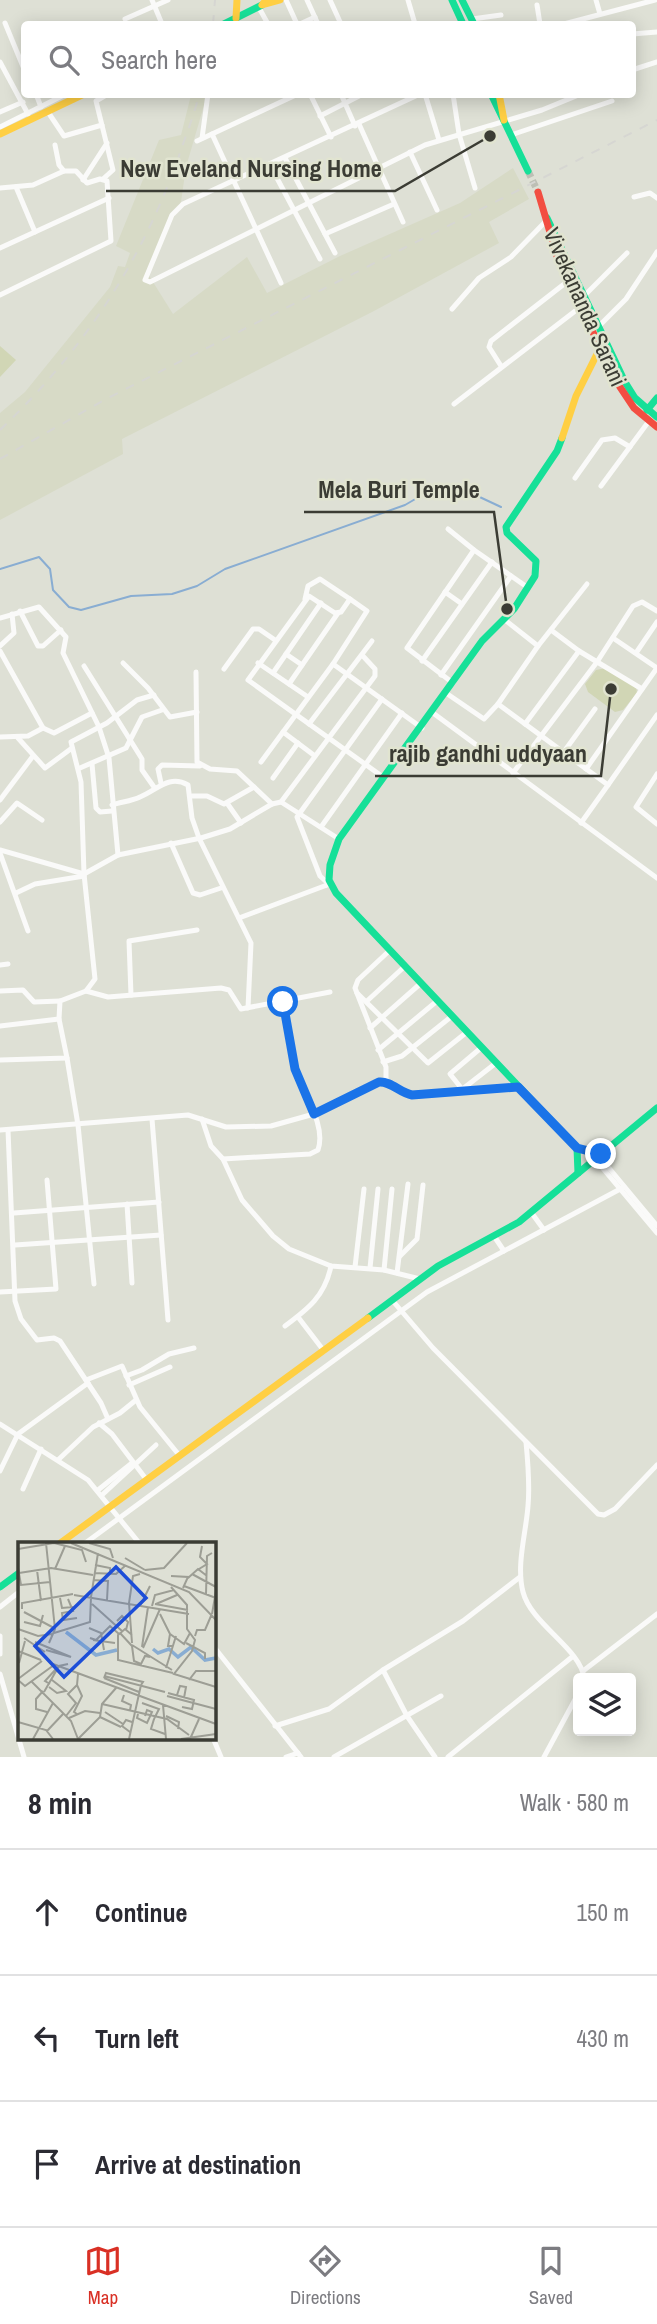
<!DOCTYPE html>
<html lang="en">
<head>
<meta charset="utf-8">
<style>
  body { margin:0; font-family:"Archivo Narrow",sans-serif; background:#f2f2f3; color:#2b2b33 }
  .controls { position:absolute; right:21px; bottom:21px; display:grid; overflow:hidden; border-radius:7px; box-shadow:0 4px 18px #0003 }
  .controls button { width:63px; height:63px; display:grid; place-items:center; padding:0; border:0; border-bottom:2px solid #e1e1e2; background:#fff; color:#2b2b33; font:35px sans-serif }
  .stop { position:absolute; width:21px; height:21px; margin:-16px; border:5px solid #1a73e8; border-radius:50%; background:#fff }
  .stop.end { background:#1a73e8; border-color:#fff; box-shadow:0 2px 7px #0008 }
  .list { margin:0; padding:0; list-style:none }
  h2 { display:flex; justify-content:space-between; align-items:center; height:91px; margin:0; padding:0 28px; font-size:30px }
  h2 small { font-size:23px; font-weight:400; color:#7c7c81 }
  .list li { display:grid; grid-template-columns:46px 1fr auto; gap:21px; align-items:center; box-sizing:border-box; height:126px; padding:0 28px; border-top:2px solid #e1e1e2 }
  .list b { display:block; font-size:26px; white-space:nowrap }
  .list em { font-size:23px; font-style:normal; color:#7c7c81 }
  .icon { flex:none; width:38px; height:38px; fill:none; stroke:currentColor; stroke-width:2; stroke-linecap:round; stroke-linejoin:round }
  .map { position:relative; flex:none; width:657px; height:1757px; overflow:hidden }
  .search { position:absolute; background:#fff; box-shadow:0 4px 18px #0003; left:21px; right:21px; top:21px; height:77px; display:flex; align-items:center; gap:18px; box-sizing:border-box; padding:0 24px; border-radius:7px; color:#7c7c81; font-size:26px }
  .sheet { height:469px; background:#fff }
  nav { display:flex; justify-content:space-around; align-items:center; box-sizing:border-box; height:98px; border-top:2px solid #e1e1e2; background:#fff; font-size:19px; color:#7c7c81 }
  nav a { display:grid; justify-items:center; gap:4px }
  nav .on { color:#d93025 }
  .map>svg:first-child { display:block }
</style>
</head>
<body>
<div class="map">
<svg width="657" height="1757" viewBox="0 0 657 1757">
  <rect width="100%" height="100%" fill="#dee0d5"/>
  <polygon fill="#d7dac6" points="191,95 207,95 186,167 181,202 148,274 173,314 247,257 267,293 340,256 460,203 513,168 529,199 489,222 499,243 374,311 122,439 123,454 0,520 0,413 25,392 110,287 118,266 125,267 130,253 116,246 159,140 181,135"/>
  <g fill="#d1d6b5">
    <polygon points="0,346 16,360 0,377"/>
    <polygon points="606,668 636,686 637,693 623,710 615,712 588,692 585,684 596,670"/>
  </g>
  <g fill="none" stroke-linecap="round" stroke-linejoin="round">
    <polyline stroke="#89add2" stroke-width="2" points="0,569 39,557 50,569 53,590 69,607 81,610 131,596 172,594 197,586 225,569 405,505 436,487 454,485 501,507"/>
    <polyline stroke="#bdbfb5" stroke-width="7" stroke-dasharray="7 3.5" stroke-linecap="butt" points="528,171 538,192"/>
    <g stroke="#fafaf9" stroke-width="5">
      <polyline points="152,0 162,24"/>
      <polyline points="286,0 297,24"/>
      <polyline points="307,0 318,24"/>
      <polyline points="330,0 341,24"/>
      <polyline points="408,0 415,24"/>
      <polyline points="596,0 600,14"/>
      <polyline points="537,5 540,24"/>
      <polyline points="258,6 268,24"/>
      <polyline points="125,19 168,0"/>
      <polyline points="472,19 501,15"/>
      <polyline points="5,23 24,69"/>
      <polyline points="300,24 315,17"/>
      <polyline points="564,24 655,0"/>
      <polyline points="632,34 657,32"/>
      <polyline points="0,62 28,114"/>
      <polyline points="632,70 657,62"/>
      <polyline points="36,94 41,107"/>
      <polyline points="310,94 331,137"/>
      <polyline points="341,94 355,126"/>
      <polyline points="420,94 183,204 172,215 145,280 150,282 425,145 542,110 581,94"/>
      <polyline points="425,94 439,140"/>
      <polyline points="453,94 459,134 475,188"/>
      <polyline points="0,112 23,102"/>
      <polyline points="48,112 64,136 102,125"/>
      <polyline points="320,116 363,94"/>
      <polyline points="359,124 403,222"/>
      <polyline points="0,127 66,94"/>
      <polyline points="212,134 281,283"/>
      <polyline points="511,135 612,101"/>
      <polyline points="202,138 208,94"/>
      <polyline points="197,141 298,94"/>
      <polyline points="410,152 437,210"/>
      <polyline points="285,158 335,253"/>
      <polyline points="270,165 320,259"/>
      <polyline points="103,179 113,170 96,101 108,94"/>
      <polyline points="83,180 107,143"/>
      <polyline points="16,187 35,232"/>
      <polyline points="0,188 33,185 64,171"/>
      <polyline points="634,197 650,193 657,198"/>
      <polyline points="325,234 394,204"/>
      <polyline points="0,248 109,198"/>
      <polyline points="0,295 111,241 107,181 100,179 87,183 76,171 64,171 59,165 55,145"/>
      <polyline points="583,297 627,253"/>
      <polyline points="452,309 479,278 511,257 546,221"/>
      <polyline points="598,327 626,299 657,252"/>
      <polyline points="501,366 489,347 491,341 568,281"/>
      <polyline points="454,404 583,305"/>
      <polyline points="575,478 602,440 615,438 630,447"/>
      <polyline points="601,486 649,421"/>
      <polyline points="448,529 474,550"/>
      <polyline points="445,592 462,604"/>
      <polyline points="305,599 308,586 320,579 350,599"/>
      <polyline points="20,611 38,646 43,646 61,630"/>
      <polyline points="0,618 39,607 66,637 63,653 99,727 109,758 118,855"/>
      <polyline points="505,620 538,646 498,704 608,785 581,823"/>
      <polyline points="551,630 579,651 642,689"/>
      <polyline points="613,638 657,668"/>
      <polyline points="0,646 14,633 12,614"/>
      <polyline points="538,646 587,584"/>
      <polyline points="0,651 43,728 54,733 92,713"/>
      <polyline points="636,653 657,622"/>
      <polyline points="286,654 302,665"/>
      <polyline points="422,661 492,562"/>
      <polyline points="123,663 148,688 170,717 197,712"/>
      <polyline points="258,663 308,697"/>
      <polyline points="333,664 367,611 350,599 341,612 335,613 309,596 248,680 383,777"/>
      <polyline points="84,666 142,759 142,770 154,787"/>
      <polyline points="224,669 253,629 259,629 275,640"/>
      <polyline points="196,672 197,762 210,769 237,771 272,804"/>
      <polyline points="273,673 321,603"/>
      <polyline points="441,675 511,576"/>
      <polyline points="453,683 407,648 474,550 527,587"/>
      <polyline points="289,684 338,613"/>
      <polyline points="446,693 484,719 498,704"/>
      <polyline points="433,713 657,878"/>
      <polyline points="309,724 372,641"/>
      <polyline points="525,724 579,651"/>
      <polyline points="283,732 315,756"/>
      <polyline points="0,737 28,736 43,728"/>
      <polyline points="18,738 45,768 72,748"/>
      <polyline points="563,753 595,709"/>
      <polyline points="261,762 333,664 422,728"/>
      <polyline points="92,764 96,808 100,812 112,811"/>
      <polyline points="80,768 126,748 142,717 162,710"/>
      <polyline points="586,769 657,668"/>
      <polyline points="513,773 597,662 633,606 642,602 657,611"/>
      <polyline points="657,774 636,807 657,824"/>
      <polyline points="273,778 298,743"/>
      <polyline points="161,783 158,769 162,765 200,766"/>
      <polyline points="608,785 657,715"/>
      <polyline points="192,796 207,796 224,804 254,787"/>
      <polyline points="0,800 33,756"/>
      <polyline points="227,803 241,823"/>
      <path d="M112,805c9,-3 20,-4 28,-8 17,-7 29,-23 48,-12l4,33 7,20 52,105 -3,65"/>
      <polyline points="0,822 17,803 42,820"/>
      <polyline points="321,827 402,713"/>
      <polyline points="339,839 281,802 375,676 375,669 362,655"/>
      <polyline points="171,843 193,893 200,895 221,888"/>
      <polyline points="0,850 84,874 118,855 201,838 230,829 272,804 281,802"/>
      <polyline points="0,853 28,931"/>
      <polyline points="332,887 320,876 297,817 382,699"/>
      <polyline points="16,893 35,884 84,876"/>
      <polyline points="239,918 327,885"/>
      <polyline points="0,965 8,964"/>
      <polyline points="0,991 23,990 34,1002 60,1001"/>
      <polyline points="86,991 108,997 221,988 229,990 241,1009 330,992"/>
      <polyline points="357,993 428,1063 467,1032"/>
      <polyline points="131,995 129,941 197,930"/>
      <polyline points="367,1001 404,967"/>
      <polyline points="0,1026 59,1019"/>
      <polyline points="370,1028 420,984"/>
      <polyline points="378,1050 437,1001"/>
      <polyline points="67,1058 78,1125 94,1284"/>
      <polyline points="0,1060 67,1058 59,1019 60,1001 86,991 95,979 84,874 81,782 71,742 107,723 137,700 154,695"/>
      <polyline points="383,1062 402,1056 452,1016"/>
      <polyline points="386,1081 386,1067 355,988 358,980 389,951"/>
      <polyline points="462,1089 450,1074 482,1047"/>
      <polyline points="460,1091 496,1063"/>
      <polyline points="152,1119 168,1320"/>
      <polyline points="202,1119 211,1146 223,1159 242,1200 273,1236 289,1249 331,1266 384,1270 420,1279"/>
      <path d="M0,1130l188,-15 38,12 45,-1 43,-12 65,-32c12,-1 20,11 33,13l106,-8"/>
      <polyline points="8,1130 15,1301 21,1319 37,1340 54,1338 60,1341 101,1403 108,1419"/>
      <polyline points="599,1156 657,1226"/>
      <path d="M223,1159l87,-5 8,-4c9,-26 -17,-59 -24,-83 -6,-21 -8,-43 -11,-65"/>
      <polyline points="595,1159 657,1233"/>
      <polyline points="127,1204 132,1283"/>
      <polyline points="531,1212 544,1230"/>
      <polyline points="14,1213 159,1202"/>
      <polyline points="494,1236 504,1251"/>
      <polyline points="15,1245 161,1235"/>
      <polyline points="400,1256 417,1239 423,1185"/>
      <polyline points="355,1267 364,1189"/>
      <polyline points="370,1268 378,1189"/>
      <polyline points="384,1270 392,1189"/>
      <polyline points="397,1273 408,1184"/>
      <polyline points="0,1292 56,1289 47,1180"/>
      <polyline points="392,1300 433,1348 598,1514 604,1515 615,1509 657,1465"/>
      <polyline points="298,1317 324,1351"/>
      <path d="M285,1326c23,-17 40,-30 46,-60"/>
      <polyline points="126,1376 142,1370 169,1354 194,1348"/>
      <polyline points="86,1380 122,1366 140,1407 179,1455"/>
      <polyline points="129,1385 170,1367"/>
      <polyline points="99,1423 112,1434 146,1479"/>
      <polyline points="0,1424 88,1480 140,1544"/>
      <path d="M526,1442c2,21 4,43 2,64 -2,27 -12,59 -5,86 8,32 58,57 61,86"/>
      <polyline points="59,1459 93,1427 120,1413 136,1400"/>
      <polyline points="0,1471 18,1434 88,1383"/>
      <polyline points="23,1489 41,1449"/>
      <polyline points="98,1490 132,1463"/>
      <polyline points="102,1495 156,1445"/>
      <polyline points="84,1544 427,1292 624,1187"/>
      <polyline points="0,1607 19,1592"/>
      <polyline points="0,1636 0,1654"/>
      <polyline points="214,1647 301,1757"/>
      <polyline points="383,1670 407,1716 435,1757"/>
      <polyline points="583,1671 657,1614"/>
      <polyline points="0,1674 24,1757"/>
      <polyline points="275,1726 329,1709 383,1670 463,1621 520,1577"/>
      <polyline points="213,1738 221,1757"/>
      <polyline points="286,1757 298,1753"/>
      <polyline points="334,1757 441,1696"/>
      <polyline points="448,1757 572,1657"/>
      <polyline points="544,1757 578,1694"/>
    </g>
    <g stroke="#16e098" stroke-width="7">
      <polyline points="452,0 463,24"/>
      <polyline points="462,0 474,24"/>
      <polyline points="224,24 262,5"/>
      <polyline points="491,94 528,171"/>
      <polyline points="547,218 625,382 635,398 657,417"/>
      <polyline points="647,410 657,398"/>
      <polyline points="562,438 557,451 506,527 507,533 536,561 535,576 514,609 482,641 339,839 330,865 329,880 336,893 577,1148 601,1154"/>
      <polyline points="577,1148 578,1173"/>
      <polyline points="368,1318 438,1266 519,1222 657,1108"/>
      <polyline points="0,1587 19,1573"/>
    </g>
    <g stroke="#ffcf43" stroke-width="7">
      <polyline points="266,0 262,5 280,0"/>
      <polyline points="236,18 237,0"/>
      <polyline points="499,94 504,120"/>
      <polyline points="0,134 84,94"/>
      <polyline points="562,438 576,396 605,338"/>
      <polyline points="59,1544 368,1318"/>
    </g>
    <polyline stroke="#f24e42" stroke-width="7" points="538,192 557,256 616,381 634,408 657,427"/>
    <g stroke="#d6d6d2" stroke-width="2" stroke-dasharray="9 9" stroke-linecap="butt">
      <polyline points="213,24 215,0"/>
      <path d="M0,430c83,-79 144,-171 181,-280 6,-18 14,-37 18,-56"/>
      <polyline points="0,459 106,399 657,120"/>
    </g>
  </g>
  <g fill="none" stroke-linecap="round" stroke-linejoin="round">
    <path stroke="#1a73e8" stroke-width="9" d="M283,1002l12,67 19,45 65,-32c12,-1 21,11 33,13l106,-8 59,61 24,6"/>
  </g>
  <g text-anchor="middle" stroke-width="5" stroke-linejoin="round" paint-order="stroke">
    <g font-size="23" fill="#3b3c34" stroke="#e1e4d0">
      <text transform="translate(585 307) rotate(66)" y="8">Vivekananda Sarani</text>
    </g>
  </g>
  <g transform="translate(18 1542)">
    <rect width="198" height="198" fill="#dee0d5"/>
    <path fill="none" stroke="#89add2" stroke-width="3.5" d="M48,90l30,23 21,-5M135,107l5,4 11,-4 9,8 13,-10 14,13 11,-2"/>
    <path fill="none" stroke="#9d9e95" stroke-width="2" d="M28,1l9,86 -6,14M36,1l28,7 4,12M53,1l118,49 27,28M71,1l21,6 3,9M0,7l36,-6M107,16l20,12M77,23l15,3v6M0,26l3,17 29,-3M37,27l10,-23M181,27l8,-5 -7,-7 2,-11M19,28l4,31M127,28l19,-2 23,-25M1,31l32,-5 42,7M76,31l22,1 10,-9M174,32l24,13M153,34l17,1 -5,11M170,36l10,-9 9,7M75,38l15,1 -1,19M166,44l32,12M153,45l16,18v24l8,11 -3,11 -18,23 42,13M188,52l1,-38 5,-3M56,53l115,19M73,55l7,-44M42,56l2,10 11,-1M50,57l5,12 -11,2 1,7 14,-2M74,62l30,27M137,62l33,6M138,62l21,-9M122,64l10,-20M134,64l3,-11 19,-5M4,67v-6l51,-9M6,70l30,16M142,72l10,20M194,72l4,-23M99,79l5,-5 6,6 -2,8M6,80l16,4 3,-11M71,86l12,5 3,17M0,87l20,7 14,-2M36,91l36,-11 1,-25M102,91l12,13 2,15 7,3 4,-8 5,1M114,93l-7,-6 -7,6v25l55,13M177,94l2,-6h8l6,-14M6,96l21,14M72,96l6,2 14,-14 9,8M75,98l22,3M17,100l36,15 -25,-7M114,101l-3,-40 4,-27 7,-2M168,101l19,10v6M114,103l40,25M155,104h-5l2,-12 14,10 6,-11M124,105l6,-40M125,106l17,-39M0,109l23,9M1,121l6,-22M35,122l163,60M148,126l10,-32M86,134l61,16M86,136l2,-5 37,9 -2,3M86,136l35,14M0,137l24,-18M0,138l7,6 29,-21M171,138l7,-9h20M14,140l39,39 7,18M32,142l-5,-3 11,-12M59,143l5,11 -8,16 3,2M31,145l8,6 9,-2 -14,-11M25,149l-7,8v10l11,3M26,150l15,-26 9,-2M150,151l26,7 -2,9 -10,-2M106,153l-2,6 9,4 -1,5M159,153l3,-9 6,1 -2,11M149,154l49,13M124,161l17,6 -5,10M84,162l65,15 22,16M145,163l3,34M87,170l18,12M120,172l-1,4 10,5 5,-11 -5,-2 -2,6M48,174l10,-13 -8,-9 9,-9 1,-11M148,174l13,6 -1,7M82,175l21,10M51,176l16,-7 15,2M136,177l-3,10 14,5M0,180l28,8 7,9M29,189l16,-17M112,190l-8,-6 4,-6 6,2M15,197l20,-36M60,197l22,-22 2,-13 14,-16M111,197l12,-54M163,197l35,-5M172,197l9,-20"/>
    <path fill="#1d4ed8" fill-opacity="0.15" stroke="#1d4ed8" stroke-width="3.5" d="M98,25l30,31 -82,79 -29,-31z"/>
    <rect width="198" height="198" fill="none" stroke="#3b3c34" stroke-width="3.5"/>
  </g>
  <path fill="none" stroke="#3b3c34" stroke-width="2.5" d="M490 136L395 191H106M507 609L494 512H304M611 689L601 776H375"/>
  <g fill="#3b3c34" stroke="#e1e4d0" stroke-width="2.5">
    <circle cx="490" cy="136" r="7"/>
    <circle cx="507" cy="609" r="7"/>
    <circle cx="611" cy="689" r="7"/>
  </g>
  <g font-size="24" text-anchor="middle" font-weight="bold" fill="#3b3c34" stroke="#e1e4d0" stroke-width="5" stroke-linejoin="round" paint-order="stroke">
    <text x="251" y="177">New Eveland Nursing Home</text>
    <text x="399" y="498">Mela Buri Temple</text>
    <text x="488" y="762">rajib gandhi uddyaan</text>
  </g>
</svg>
<div class="controls">
<button><svg class="icon" aria-label="layers" viewBox="0 0 24 24"><path d="M12 4l9 5-9 5-9-5zM3 14l9 5 9-5"/></svg></button>
</div>
<div class="stop" style="left:283px;top:1002px"></div>
<div class="stop end" style="left:601px;top:1154px"></div>
<div class="search"><svg class="icon" aria-label="search" viewBox="0 0 24 24"><circle cx="10" cy="10" r="6"/><path d="M15 15l6 6"/></svg>Search here</div>
</div>
<section class="sheet">
<h2>8 min<small>Walk · 580 m</small></h2>
<ul class="list">
<li><svg class="icon" aria-label="ahead" viewBox="0 0 24 24"><path d="M12 20V5M6 11l6-6 6 6"/></svg><div><b>Continue</b></div><em>150 m</em></li>
<li><svg class="icon" aria-label="left" viewBox="0 0 24 24"><path d="M17 20v-9H6M10 6l-5 5 5 5"/></svg><div><b>Turn left</b></div><em>430 m</em></li>
<li><svg class="icon" aria-label="arrive" viewBox="0 0 24 24"><path d="M6 21V4h12l-3 4 3 4H6"/></svg><div><b>Arrive at destination</b></div></li>
</ul>
</section>
<nav>
<a class="on"><svg class="icon" aria-label="map" viewBox="0 0 24 24"><path d="M3 6l6-2 6 2 6-2v14l-6 2-6-2-6 2zM9 4v14M15 6v14"/></svg>Map</a>
<a><svg class="icon" aria-label="directions" viewBox="0 0 24 24"><path d="M12 3l9 9-9 9-9-9zM9 14v-3h6M13 9l2 2-2 2"/></svg>Directions</a>
<a><svg class="icon" aria-label="saved" viewBox="0 0 24 24"><path d="M7 4h10v16l-5-4-5 4z"/></svg>Saved</a>
</nav>
</body>
</html>
